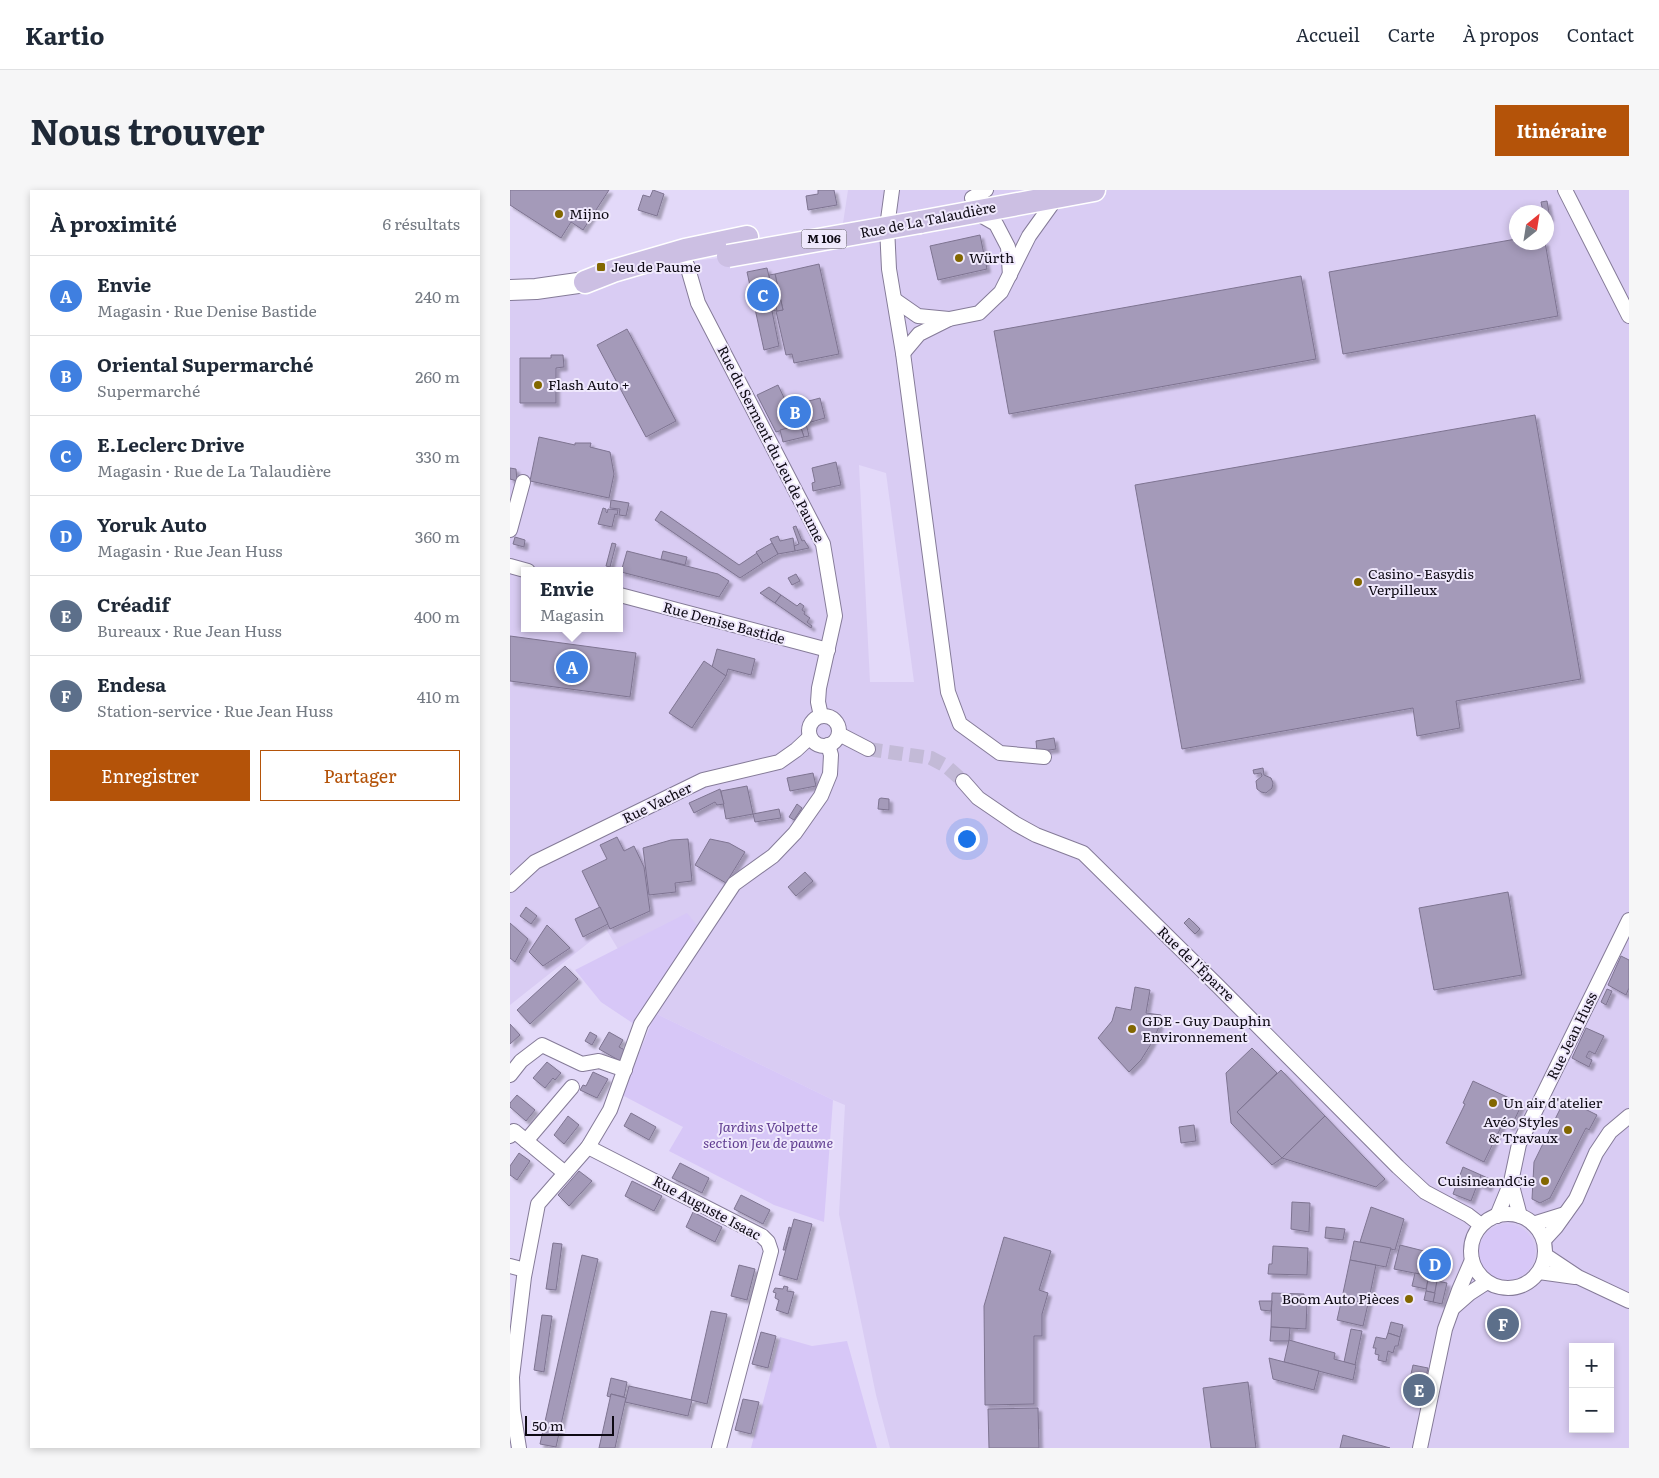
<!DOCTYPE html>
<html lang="fr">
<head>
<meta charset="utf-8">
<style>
  body { margin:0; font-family:Literata,serif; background:#f6f6f7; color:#1f2937 }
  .controls { position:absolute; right:15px; bottom:15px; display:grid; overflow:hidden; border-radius:0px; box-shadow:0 2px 8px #0003 }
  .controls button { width:45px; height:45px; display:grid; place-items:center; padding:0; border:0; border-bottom:1px solid #e0e1e3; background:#fff; color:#1f2937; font:25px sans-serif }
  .compass { position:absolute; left:999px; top:15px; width:45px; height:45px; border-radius:50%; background:#fff; box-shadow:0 2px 8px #0003; rotate:30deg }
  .scale { position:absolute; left:15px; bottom:12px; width:89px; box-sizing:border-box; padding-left:5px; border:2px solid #0e0a14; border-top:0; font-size:14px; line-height:18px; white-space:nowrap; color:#0e0a14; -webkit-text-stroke:4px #efe8fc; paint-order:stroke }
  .you { position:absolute; left:456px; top:648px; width:18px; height:18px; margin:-12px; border:4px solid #fff; border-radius:50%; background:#1a73e8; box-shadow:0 0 0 8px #1a73e833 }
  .badge { display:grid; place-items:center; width:32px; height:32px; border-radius:50%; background:#b45309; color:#fff; font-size:16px; font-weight:700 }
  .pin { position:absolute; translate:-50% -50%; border:2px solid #fff; box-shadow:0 1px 5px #0006 }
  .popup { position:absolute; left:11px; top:377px; width:102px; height:65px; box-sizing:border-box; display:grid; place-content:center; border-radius:0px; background:#fff; filter:drop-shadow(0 1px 4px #0005); font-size:16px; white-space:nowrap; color:#747a83 }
  .popup b { font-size:19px; color:#1f2937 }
  .popup::after { content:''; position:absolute; left:50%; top:100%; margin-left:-10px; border:10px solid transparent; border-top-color:#fff }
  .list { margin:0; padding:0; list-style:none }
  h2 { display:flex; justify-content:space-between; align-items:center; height:65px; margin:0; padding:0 20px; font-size:21px }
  h2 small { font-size:16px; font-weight:400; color:#747a83 }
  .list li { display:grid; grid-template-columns:32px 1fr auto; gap:15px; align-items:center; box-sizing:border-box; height:80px; padding:0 20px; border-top:1px solid #e0e1e3 }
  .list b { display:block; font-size:19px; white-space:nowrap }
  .list p { margin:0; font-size:16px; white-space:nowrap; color:#747a83 }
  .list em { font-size:16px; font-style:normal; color:#747a83 }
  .actions { display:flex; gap:10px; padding:15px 20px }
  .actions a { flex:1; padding:11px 0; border:1px solid #b45309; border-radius:0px; text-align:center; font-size:18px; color:#b45309 }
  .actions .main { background:#b45309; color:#fff }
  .map { position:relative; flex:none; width:1119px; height:1258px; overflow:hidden; border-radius:0px }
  header { display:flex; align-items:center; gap:30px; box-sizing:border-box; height:70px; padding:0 25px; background:#fff; border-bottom:1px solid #e0e1e3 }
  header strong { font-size:24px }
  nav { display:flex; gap:28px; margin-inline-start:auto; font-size:18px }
  .intro { display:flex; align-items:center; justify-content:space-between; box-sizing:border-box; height:120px; padding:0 30px }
  h1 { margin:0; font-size:35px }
  .button { padding:12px 22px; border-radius:0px; background:#b45309; color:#fff; font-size:18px; font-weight:700 }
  main { display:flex; gap:30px; padding:0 30px }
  aside { flex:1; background:#fff; border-radius:0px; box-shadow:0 2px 8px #0003 }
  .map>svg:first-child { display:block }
</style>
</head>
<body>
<header>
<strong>Kartio</strong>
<nav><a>Accueil</a><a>Carte</a><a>À propos</a><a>Contact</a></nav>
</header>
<div class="intro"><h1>Nous trouver</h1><a class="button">Itinéraire</a></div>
<main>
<aside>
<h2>À proximité<small>6 résultats</small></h2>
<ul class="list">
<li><span class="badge" style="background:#3f7fe0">A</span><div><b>Envie</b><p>Magasin · Rue Denise Bastide</p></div><em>240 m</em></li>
<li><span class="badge" style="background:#3f7fe0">B</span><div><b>Oriental Supermarché</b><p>Supermarché</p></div><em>260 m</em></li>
<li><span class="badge" style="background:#3f7fe0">C</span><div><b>E.Leclerc Drive</b><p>Magasin · Rue de La Talaudière</p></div><em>330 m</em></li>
<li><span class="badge" style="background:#3f7fe0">D</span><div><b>Yoruk Auto</b><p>Magasin · Rue Jean Huss</p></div><em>360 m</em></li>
<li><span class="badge" style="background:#5c6f8a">E</span><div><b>Créadif</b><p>Bureaux · Rue Jean Huss</p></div><em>400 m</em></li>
<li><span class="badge" style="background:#5c6f8a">F</span><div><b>Endesa</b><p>Station-service · Rue Jean Huss</p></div><em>410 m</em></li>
</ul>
<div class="actions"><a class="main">Enregistrer</a><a>Partager</a></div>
</aside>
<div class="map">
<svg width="1119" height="1258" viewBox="0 0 1119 1258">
  <defs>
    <filter id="shadow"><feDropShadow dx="3.5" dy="3.5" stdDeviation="1" flood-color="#0004"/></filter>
  </defs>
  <rect width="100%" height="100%" fill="#e3d9f9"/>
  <path fill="#d9ccf3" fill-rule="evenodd" d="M338,0h781v1258h-739l-14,-53 -37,-181 6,-109 -12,-5 -176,-86 -51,-85 -96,76v-719l103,-15 227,-28zM1006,22h30v30h-30zM349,275l27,8 28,209h-44zM15,381h95v57h-95zM1063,1157h37v82h-37z"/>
  <g fill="#d7c7f7">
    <polygon points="177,723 189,738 124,834 91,812 65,780"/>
    <polygon points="147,824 323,910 314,1032 264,1015 159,961 173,937 112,905 143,829"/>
    <circle cx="997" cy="1062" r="28"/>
    <polygon points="270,1147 302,1156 337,1151 367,1258 241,1258"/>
  </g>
  <g fill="#a49ab9" stroke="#7e7491" filter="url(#shadow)">
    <polygon points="0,0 99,0 73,40 61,32 51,48 0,15"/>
    <polygon points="143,0 154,4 147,26 128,20 133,5 140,7"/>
    <polygon points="308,0 324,0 327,15 298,20 296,6 308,4"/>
    <polygon points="1037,11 1040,28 1036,29 1036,22 1033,22 1031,12"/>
    <polygon points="470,45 477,79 428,90 420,56"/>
    <polygon points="1006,49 1006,52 1035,52 1048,126 833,164 819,82"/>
    <polygon points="309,74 329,164 284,173 282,164 276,165 266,121 273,120 265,84"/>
    <polygon points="257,78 267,120 262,121 269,156 254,160 237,82"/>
    <polygon points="265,84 273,120 267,121 259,85"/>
    <polygon points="791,86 806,169 499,224 484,141"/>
    <polygon points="117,139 166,231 136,247 87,155"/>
    <polygon points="41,165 53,165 54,177 46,178 46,213 10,213 10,168 41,168"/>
    <polygon points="268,195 276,212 282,210 284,215 310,208 315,228 266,242 247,205"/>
    <polygon points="1025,225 1071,489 946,511 950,538 907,546 903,518 672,559 625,295"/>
    <polygon points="296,233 299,246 294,247 290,235"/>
    <polygon points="290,235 294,247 273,252 270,240"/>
    <polygon points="29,247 65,255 65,253 81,253 80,257 100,262 104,284 99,308 20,291"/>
    <polygon points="326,272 331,295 303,301 302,293 305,292 302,278"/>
    <polygon points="0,278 6,279 7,291 0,289"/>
    <polygon points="101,310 119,313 116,326 109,325 110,319 100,318"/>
    <polygon points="93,318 96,319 96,322 97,323 98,319 108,320 107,325 105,324 102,337 88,334"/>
    <polygon points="151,321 229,375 247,363 253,373 230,388 145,330"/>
    <polygon points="286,336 292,351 294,350 299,358 285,361 284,356 289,354 283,337"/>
    <polygon points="268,346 270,351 283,348 285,361 268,364 260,349"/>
    <polygon points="5,347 15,350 14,357 3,354"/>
    <polygon points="102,353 106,354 100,377 96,376"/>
    <polygon points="262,353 268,364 253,373 246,362"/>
    <polygon points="117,361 208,384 219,391 209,407 111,382"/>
    <polygon points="153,361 177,367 175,375 151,369"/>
    <polygon points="286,384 290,391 282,395 278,388"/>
    <polygon points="259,397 271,405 265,413 250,403"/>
    <polygon points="271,405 287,416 290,413 294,416 292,420 295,422 294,424 300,428 297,432 302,436 301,438 265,413"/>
    <polygon points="0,446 126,463 120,507 0,491"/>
    <polygon points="207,459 245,469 241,485 218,479 216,486 202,477"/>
    <polygon points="194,471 216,486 182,538 159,523"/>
    <polygon points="544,548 546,559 527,562 526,551"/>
    <polygon points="753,578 754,585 761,588 763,593 762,598 756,603 751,602 747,599 746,591 752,586 751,583 744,584 743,580"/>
    <polygon points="303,583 306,596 280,601 277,588"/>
    <polygon points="237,596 243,624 216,629 211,601"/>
    <polygon points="210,599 214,614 207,615 205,612 184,623 179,613"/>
    <polygon points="371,608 379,609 379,620 368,619 369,609"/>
    <polygon points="287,614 292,618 284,630 279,627"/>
    <polygon points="269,619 271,628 245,632 243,624"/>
    <polygon points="107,647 114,661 124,656 134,677 140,721 100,739 72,681 97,669 90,655"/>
    <polygon points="178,649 182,691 165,693 166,702 139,705 133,658 161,650"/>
    <polygon points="200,649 219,653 235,662 216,693 185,675"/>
    <polygon points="295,682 303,691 286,706 278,697"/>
    <polygon points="998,702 1012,785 924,800 909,718"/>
    <polygon points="16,717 27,726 21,734 10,726"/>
    <polygon points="90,717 98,734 73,747 65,729"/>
    <polygon points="679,728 690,739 685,744 674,733"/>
    <polygon points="0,733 18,749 5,772 0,768"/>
    <polygon points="37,735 60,758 33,776 19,762"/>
    <polygon points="1111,766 1119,770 1119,798 1116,805 1098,795"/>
    <polygon points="55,776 68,789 20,834 7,820"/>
    <polygon points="625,797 640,800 636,823 651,825 649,837 641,854 631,870 619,882 588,848 602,831 606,817 621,820"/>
    <polygon points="1097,799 1102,801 1096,815 1091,812"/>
    <polygon points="0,834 10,845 0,854"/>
    <polygon points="1076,838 1094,846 1085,864 1079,861 1076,867 1082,870 1079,877 1062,868"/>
    <polygon points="80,842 87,846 82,855 75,851"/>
    <polygon points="99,842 113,850 109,857 115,860 110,871 89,859"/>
    <polygon points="742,858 767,883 727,922 772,968 762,975 721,933 716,883"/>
    <polygon points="37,872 51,883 45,890 43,888 35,898 23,888"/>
    <polygon points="771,880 815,926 772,968 727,922"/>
    <polygon points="83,882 98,889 87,908 70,900 73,895 76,896"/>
    <polygon points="963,891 1012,914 1001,937 993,933 974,972 936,953 955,914 953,913"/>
    <polygon points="7,905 25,920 16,931 0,917 0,913"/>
    <polygon points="1055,909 1087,925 1079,940 1076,938 1040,1008 1030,1013 1022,1009 1024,972"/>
    <polygon points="121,923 146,937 139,950 114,936"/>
    <polygon points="58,926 69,935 54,954 44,945"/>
    <polygon points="815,926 875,989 866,997 772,968"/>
    <polygon points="684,935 686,951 671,953 669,937"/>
    <polygon points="9,963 20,971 7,990 0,985 0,976"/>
    <polygon points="170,973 199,988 192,1003 162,988"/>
    <polygon points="953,977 971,985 961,1011 943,1004"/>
    <polygon points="69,981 82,991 59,1016 48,1005"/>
    <polygon points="971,985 982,990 978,998 968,994"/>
    <polygon points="122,991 152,1006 144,1021 115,1006"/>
    <polygon points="231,1005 260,1020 253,1034 224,1019"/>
    <polygon points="782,1012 800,1013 799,1042 781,1039"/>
    <polygon points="861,1017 894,1029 885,1060 850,1052"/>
    <polygon points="183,1022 212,1037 205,1052 176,1037"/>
    <polygon points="284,1029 302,1034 287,1090 269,1085"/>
    <polygon points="279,1037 281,1038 275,1060 273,1060"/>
    <polygon points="816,1037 835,1039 833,1050 815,1048"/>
    <polygon points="494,1047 541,1061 529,1100 538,1103 532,1124 532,1146 524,1146 524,1214 475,1215 474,1116"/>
    <polygon points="844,1051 881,1058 876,1077 840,1070"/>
    <polygon points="43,1053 52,1054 46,1100 36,1099"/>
    <polygon points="890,1055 934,1066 929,1088 884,1079"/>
    <polygon points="763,1056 798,1058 797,1085 758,1084 759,1074 762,1074"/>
    <polygon points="72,1065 88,1069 46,1257 30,1254"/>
    <polygon points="840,1070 866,1075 858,1114 832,1108"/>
    <polygon points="229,1075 245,1079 237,1110 221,1106"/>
    <polygon points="905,1083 919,1086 916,1099 902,1096"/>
    <polygon points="918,1089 927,1091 925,1103 916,1101"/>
    <polygon points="927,1091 937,1093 932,1114 923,1112"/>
    <polygon points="274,1096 278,1097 277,1101 284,1102 278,1124 266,1120 269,1110 265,1108 266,1103 263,1102 265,1098 273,1099"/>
    <polygon points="916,1101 925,1103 923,1112 914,1110"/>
    <polygon points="762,1103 794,1104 794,1111 797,1111 796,1139 761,1137"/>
    <polygon points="832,1108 858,1114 853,1136 827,1130"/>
    <polygon points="749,1111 762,1111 761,1121 751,1120"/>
    <polygon points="201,1121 217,1124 197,1214 181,1210"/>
    <polygon points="32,1125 42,1126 34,1182 24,1180"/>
    <polygon points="881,1132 893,1135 890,1147 878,1143"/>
    <polygon points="761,1137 780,1138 779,1151 760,1151"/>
    <polygon points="841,1139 852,1141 845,1175 834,1172"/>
    <polygon points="251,1142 266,1146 258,1178 242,1174"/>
    <polygon points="878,1143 890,1147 888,1156 885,1156 883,1163 878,1161 876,1172 868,1170 869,1165 865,1164 866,1158 863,1158 866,1147 876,1149"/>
    <polygon points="779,1150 825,1163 824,1169 846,1175 843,1190 774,1172"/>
    <polygon points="759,1168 809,1181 804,1200 763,1189"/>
    <polygon points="903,1175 918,1178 911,1209 894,1204 895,1197 898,1198"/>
    <polygon points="101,1188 117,1192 114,1207 101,1204 100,1207 97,1206"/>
    <polygon points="738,1192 746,1258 701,1258 693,1198"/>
    <polygon points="119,1196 182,1210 178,1226 115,1212"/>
    <polygon points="101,1204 116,1208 115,1212 105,1258 89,1258"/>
    <polygon points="233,1209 249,1212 241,1244 225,1240"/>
    <polygon points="528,1218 529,1258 479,1258 478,1219"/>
    <polygon points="833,1245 880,1258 830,1258"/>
  </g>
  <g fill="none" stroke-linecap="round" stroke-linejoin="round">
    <polyline stroke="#c3bad7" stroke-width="14" stroke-dasharray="14 7" stroke-linecap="butt" points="358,559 421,568 436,576 453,591"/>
    <g stroke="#857b98" stroke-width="16">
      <g id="street">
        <polyline points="382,0 377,37 379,79 393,163 438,502 450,534 490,563 534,567"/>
        <polyline points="1055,0 1119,126"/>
        <polyline points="462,8 476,0"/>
        <polyline points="465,22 486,34 498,57 500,85"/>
        <polyline points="177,75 188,113 313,354 325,426 309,498 308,512 311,526"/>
        <polyline points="385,110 408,126 439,129"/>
        <polyline points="393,163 409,144 439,129 469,123 491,102 519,46 547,7"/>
        <polyline points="0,340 13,292"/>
        <polyline points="0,376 18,381"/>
        <polyline points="110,405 318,460"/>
        <circle cx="314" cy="541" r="15"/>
        <polyline points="329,544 358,559"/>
        <polyline points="453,591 468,608 506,634 526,645 573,663 708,796 888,977 915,1002 958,1025 971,1035"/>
        <polyline points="0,695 25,672 193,590 269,572 286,560 300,547"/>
        <polyline points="0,885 11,871 32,855 72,874 89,871 115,880"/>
        <polyline points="0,946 4,941 55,983"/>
        <polyline points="16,951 62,897"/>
        <polyline points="78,957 252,1046 258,1052 261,1061 209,1258"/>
        <polyline points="1001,992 1010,1026"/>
        <circle cx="998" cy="1061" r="37"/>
        <polyline points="987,1026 1001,992 1009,954 1119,730"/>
        <polyline points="1023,1034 1055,1024"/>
        <polyline points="1034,1050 1046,1037 1066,1009 1086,963 1100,942 1119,926"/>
        <polyline points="1035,1065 1068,1087 1119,1111"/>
        <polyline points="0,1076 15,1080"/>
        <polyline points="1029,1082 1065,1087"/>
        <polyline points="944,1117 960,1103 977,1092"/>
        <polyline points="9,1258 3,1220 2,1187 14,1087 28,1014 78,957 100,920 131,834 224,694 263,666 285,643 311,606 320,584 321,565 318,555"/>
        <polyline points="910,1258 935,1139 949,1100 962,1070"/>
      </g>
    </g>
    <g stroke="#857b98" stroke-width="22">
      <polyline id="secondary" points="0,100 26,99 75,92"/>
    </g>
    <g stroke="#fff" stroke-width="25">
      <g id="primary">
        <polyline points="410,32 584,0"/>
        <polyline points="75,92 103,81 175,60 237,47"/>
      </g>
    </g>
    <use href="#street" stroke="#fff" stroke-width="14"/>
    <use href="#secondary" stroke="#fff" stroke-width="20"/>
    <use href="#primary" stroke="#ccbfe3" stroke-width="22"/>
    <g stroke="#fff" stroke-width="25" stroke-linecap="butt">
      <polyline id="primary-bridge" points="218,66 410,32"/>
    </g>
    <use href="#primary-bridge" stroke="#ccbfe3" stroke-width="22"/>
  </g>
  <g fill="#826700" stroke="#efe8fc" stroke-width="2">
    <circle cx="49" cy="24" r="5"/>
    <circle cx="449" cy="68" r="5"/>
    <rect x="86" y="72" width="10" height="10" rx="2.5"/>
    <circle cx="28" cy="195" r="5"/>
    <circle cx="848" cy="392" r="5"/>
    <circle cx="622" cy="839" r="5"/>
    <circle cx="983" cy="913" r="5"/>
    <circle cx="1058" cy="940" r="5"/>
    <circle cx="1035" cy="991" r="5"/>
    <circle cx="899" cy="1109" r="5"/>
  </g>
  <g text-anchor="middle" stroke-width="4" stroke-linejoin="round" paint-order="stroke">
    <rect fill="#efe8fc" stroke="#524d5a" stroke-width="1" x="291.5" y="39.5" width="45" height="19" rx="4"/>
    <g font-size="12" font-weight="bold" fill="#0e0a14">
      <text x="314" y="53">M 106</text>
    </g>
    <g font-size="14" fill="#0e0a14" stroke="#efe8fc" text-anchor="start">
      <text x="59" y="29">Mijno</text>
      <text x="459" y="73">Würth</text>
      <text x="101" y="82">Jeu de Paume</text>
      <text x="38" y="200">Flash Auto +</text>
      <text x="858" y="389">Casino - Easydis<tspan x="858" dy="16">Verpilleux</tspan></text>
      <text x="632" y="836">GDE - Guy Dauphin<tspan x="632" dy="16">Environnement</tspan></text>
      <text x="993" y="918">Un air d'atelier</text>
      <text x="1048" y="937" text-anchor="end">Avéo Styles<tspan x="1048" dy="16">&amp; Travaux</tspan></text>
      <text x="1025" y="996" text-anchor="end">CuisineandCie</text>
      <text x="889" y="1114" text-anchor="end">Boom Auto Pièces</text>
    </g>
    <g font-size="14" fill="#0e0a14" stroke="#efe8fc">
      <text transform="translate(418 30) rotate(-11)" y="5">Rue de La Talaudière</text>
      <text transform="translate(261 254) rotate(63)" y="5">Rue du Serment du Jeu de Paume</text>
      <text transform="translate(214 433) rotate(15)" y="5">Rue Denise Bastide</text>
      <text transform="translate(147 613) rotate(-26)" y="5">Rue Vacher</text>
      <text transform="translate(686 774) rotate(44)" y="5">Rue de l'Éparre</text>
      <text transform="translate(1062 846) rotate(-64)" y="5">Rue Jean Huss</text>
      <text transform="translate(197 1018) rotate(28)" y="5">Rue Auguste Isaac</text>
    </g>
    <g font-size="14" font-style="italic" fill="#5f3c90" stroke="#efe8fc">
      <text x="258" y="942">Jardins Volpette<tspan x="258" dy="16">section Jeu de paume</tspan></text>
    </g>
  </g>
</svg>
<div class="controls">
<button>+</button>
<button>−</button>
</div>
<svg class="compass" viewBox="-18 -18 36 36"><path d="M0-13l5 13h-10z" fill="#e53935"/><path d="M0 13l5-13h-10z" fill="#747a83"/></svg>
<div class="scale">50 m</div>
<div class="you"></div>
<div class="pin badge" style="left:62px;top:477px;background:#3f7fe0">A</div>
<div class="popup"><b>Envie</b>Magasin</div>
<div class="pin badge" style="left:285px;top:222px;background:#3f7fe0">B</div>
<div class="pin badge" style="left:253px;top:105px;background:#3f7fe0">C</div>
<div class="pin badge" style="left:925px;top:1074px;background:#3f7fe0">D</div>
<div class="pin badge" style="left:909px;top:1200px;background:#5c6f8a">E</div>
<div class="pin badge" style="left:993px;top:1134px;background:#5c6f8a">F</div>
</div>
</main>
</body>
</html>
